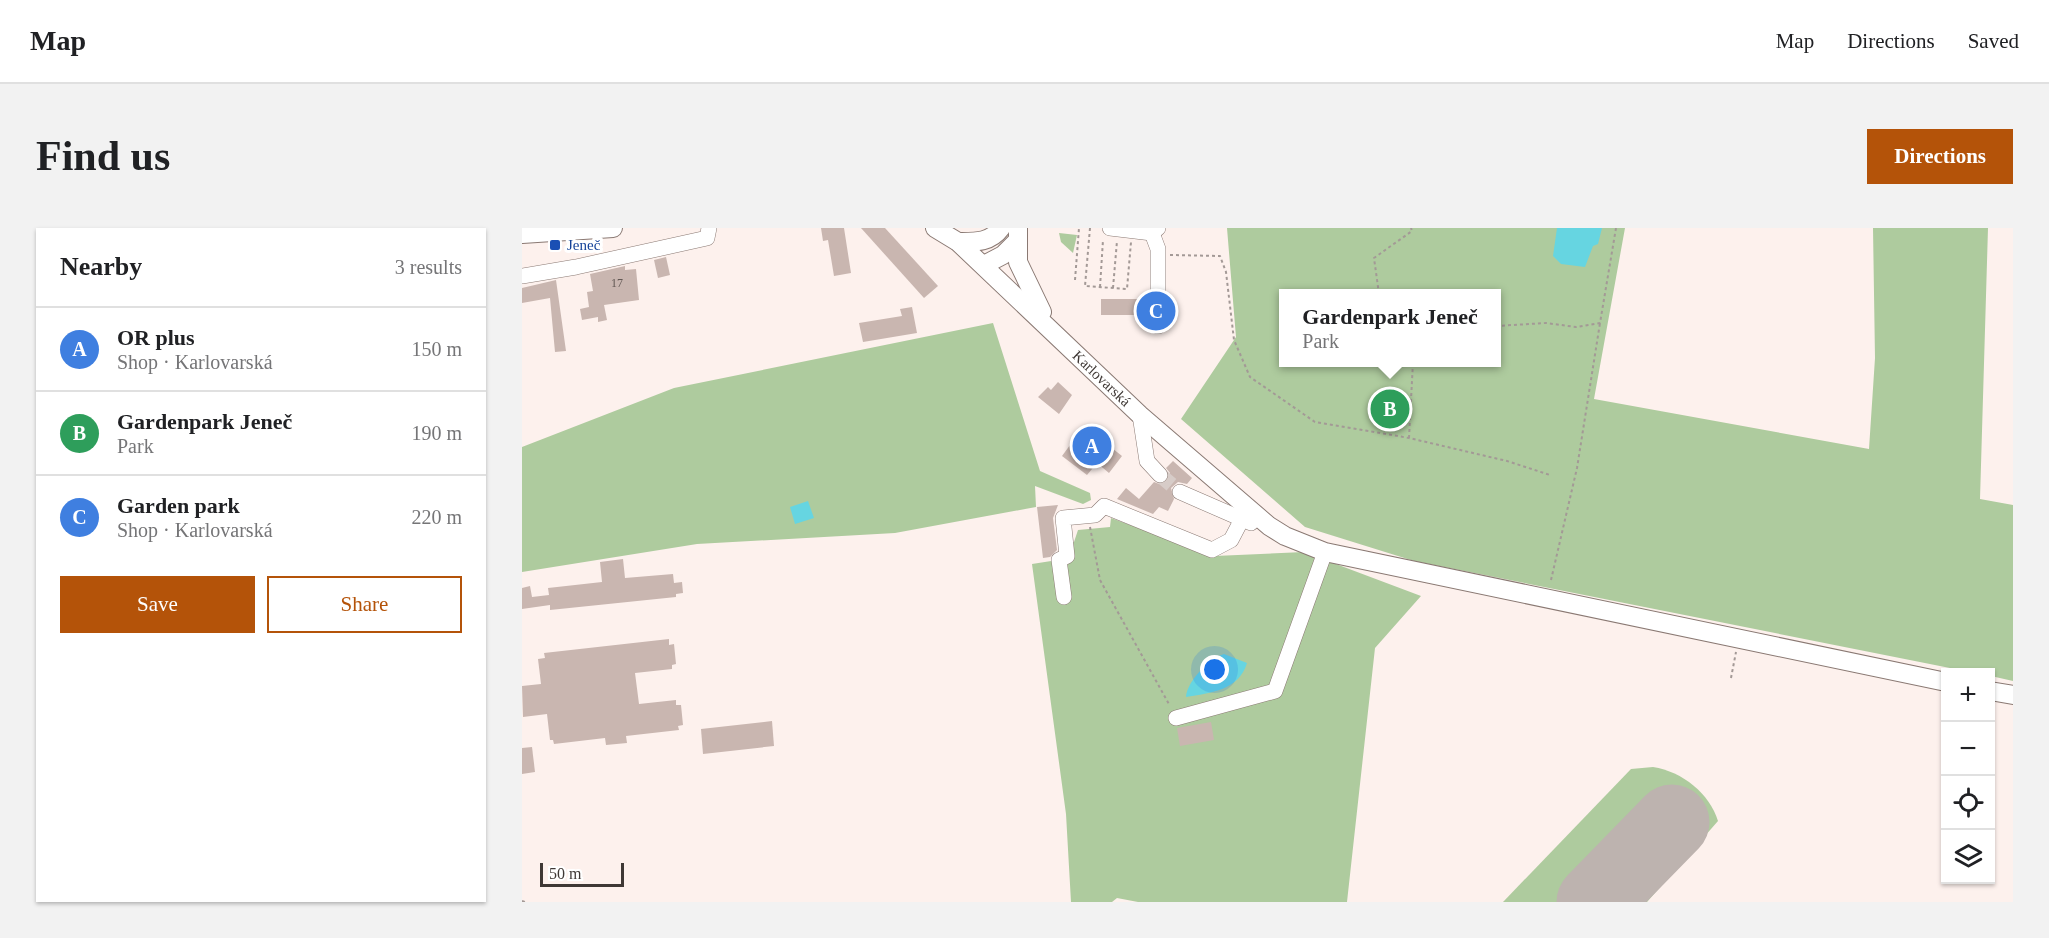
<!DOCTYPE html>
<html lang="en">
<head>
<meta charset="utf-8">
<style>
  body { margin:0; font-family:Georgia,serif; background:#f2f2f2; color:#202124 }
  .controls { position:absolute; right:18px; bottom:18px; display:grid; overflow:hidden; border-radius:0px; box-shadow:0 2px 4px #0004 }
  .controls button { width:54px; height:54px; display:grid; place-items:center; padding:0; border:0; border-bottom:2px solid #e0e0e0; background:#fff; color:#202124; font:30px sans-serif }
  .scale { position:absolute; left:18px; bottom:15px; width:84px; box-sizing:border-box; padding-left:6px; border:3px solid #3f3835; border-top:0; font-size:16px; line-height:21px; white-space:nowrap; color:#3f3835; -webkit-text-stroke:4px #fff; paint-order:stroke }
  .you { position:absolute; left:693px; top:442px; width:21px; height:21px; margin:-15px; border:4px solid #fff; border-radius:50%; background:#1a73e8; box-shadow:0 0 0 9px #1a73e833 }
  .badge { display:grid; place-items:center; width:39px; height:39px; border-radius:50%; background:#b45309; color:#fff; font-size:20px; font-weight:700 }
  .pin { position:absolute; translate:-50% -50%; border:3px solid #fff; box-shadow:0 2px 6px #0006 }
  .popup { position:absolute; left:757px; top:61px; width:222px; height:78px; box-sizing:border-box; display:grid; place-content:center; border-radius:0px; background:#fff; filter:drop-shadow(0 2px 4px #0005); font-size:20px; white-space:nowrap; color:#757577 }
  .popup b { font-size:22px; color:#202124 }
  .popup::after { content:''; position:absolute; left:50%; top:100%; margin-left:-12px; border:12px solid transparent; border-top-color:#fff }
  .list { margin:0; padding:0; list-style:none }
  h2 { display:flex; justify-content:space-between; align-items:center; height:78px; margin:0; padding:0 24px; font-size:26px }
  h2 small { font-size:20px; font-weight:400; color:#757577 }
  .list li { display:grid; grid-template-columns:39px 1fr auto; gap:18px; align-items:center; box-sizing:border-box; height:84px; padding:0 24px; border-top:2px solid #e0e0e0 }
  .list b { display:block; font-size:22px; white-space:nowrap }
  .list p { margin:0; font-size:20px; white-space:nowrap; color:#757577 }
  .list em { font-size:20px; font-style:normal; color:#757577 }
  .actions { display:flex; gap:12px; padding:18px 24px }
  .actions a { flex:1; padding:14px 0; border:2px solid #b45309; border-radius:0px; text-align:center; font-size:21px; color:#b45309 }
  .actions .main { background:#b45309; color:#fff }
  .icon { flex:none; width:33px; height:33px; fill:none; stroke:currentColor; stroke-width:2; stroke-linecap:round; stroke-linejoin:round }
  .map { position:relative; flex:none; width:1491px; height:674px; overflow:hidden; border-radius:0px }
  header { display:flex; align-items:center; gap:36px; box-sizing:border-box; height:84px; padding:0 30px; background:#fff; border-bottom:2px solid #e0e0e0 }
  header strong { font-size:28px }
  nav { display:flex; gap:33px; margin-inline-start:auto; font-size:21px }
  .intro { display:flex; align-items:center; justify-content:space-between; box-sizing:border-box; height:144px; padding:0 36px }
  h1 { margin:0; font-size:42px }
  .button { padding:15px 27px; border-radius:0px; background:#b45309; color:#fff; font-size:21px; font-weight:700 }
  main { display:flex; gap:36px; padding:0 36px }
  aside { flex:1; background:#fff; border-radius:0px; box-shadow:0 2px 4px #0004 }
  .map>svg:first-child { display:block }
</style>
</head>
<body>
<header>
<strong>Map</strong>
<nav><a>Map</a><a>Directions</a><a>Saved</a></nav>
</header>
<div class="intro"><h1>Find us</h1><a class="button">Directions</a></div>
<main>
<aside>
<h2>Nearby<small>3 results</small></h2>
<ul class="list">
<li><span class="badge" style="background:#3f7fe0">A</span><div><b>OR plus</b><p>Shop · Karlovarská</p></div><em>150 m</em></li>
<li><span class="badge" style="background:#2e9e5b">B</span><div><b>Gardenpark Jeneč</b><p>Park</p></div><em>190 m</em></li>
<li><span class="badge" style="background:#3f7fe0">C</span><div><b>Garden park</b><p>Shop · Karlovarská</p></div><em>220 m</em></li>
</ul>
<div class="actions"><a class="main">Save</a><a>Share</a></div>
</aside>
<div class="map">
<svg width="1491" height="674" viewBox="0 0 1491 674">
  <rect width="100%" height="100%" fill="#fdf1ed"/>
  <g fill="#aecb9e" fill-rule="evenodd">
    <path d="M705,0h398l-31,171 275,50 6,-91 -2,-130h115l-8,271 33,6v176l-22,-5 -1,-3 -20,-1 -556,-111 -109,-34 -124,-108 55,-82zM762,66h212v68h-212z"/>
    <polygon points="537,5 555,7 551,25 539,14"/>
    <polygon points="471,95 518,243 568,265 569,272 561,276 513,258 514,279 373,305 175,316 0,344 0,219 152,160"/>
    <polygon points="589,290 693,328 782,324 899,368 853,420 825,674 616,674 595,670 590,674 549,674 544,586 510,336 542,331 545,316 552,314 556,302 588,299"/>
    <path d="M1131,539c30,5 56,26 65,54l-71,81h-144l128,-133z"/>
  </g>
  <g fill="#66d5e1">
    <polygon points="1035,0 1080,0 1076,16 1071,18 1063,39 1039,36 1031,28"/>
    <polygon points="286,273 292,290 273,296 268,279"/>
    <path d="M702,426l23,9c-8,27 -36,30 -61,34 1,-16 24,-39 38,-43z"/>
  </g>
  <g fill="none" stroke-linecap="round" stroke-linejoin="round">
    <polyline stroke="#bdb3af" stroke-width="75" points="1072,674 1150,594"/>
  </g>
  <g fill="#c9b6b0">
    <polygon points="299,0 322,0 329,45 312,48 306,12 301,13"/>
    <polygon points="339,0 363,0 416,58 402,70"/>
    <polygon points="144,29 148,47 136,50 132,32"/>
    <polygon points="103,38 103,42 114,41 117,72 82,77 85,92 76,94 76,89 60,92 58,81 67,79 65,64 71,63 68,46"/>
    <polygon points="34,52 44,123 33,124 28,70 0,75 0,60"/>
    <rect x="579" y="71" width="43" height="16"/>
    <polygon points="390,79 395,105 341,114 337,95 380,88 378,81"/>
    <polygon points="536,154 550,167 537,186 516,169 526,159 529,162"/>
    <polygon points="562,198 600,228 587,245 575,235 565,247 540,228"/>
    <polygon points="651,233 670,250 665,256 656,254 649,260 652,271 646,283 637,279 631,286 595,271 604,260 617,271 632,254 640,257 644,254 648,245 644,240"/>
    <polygon points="536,277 531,290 535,322 528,329 521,330 515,279"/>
    <polygon points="101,331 103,350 151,346 152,355 160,354 161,365 154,366 154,369 28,382 28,377 0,381 0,360 8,358 10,369 27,367 26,360 80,354 78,334"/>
    <polygon points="147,411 147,417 152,416 154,436 150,437 150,441 113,445 117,476 154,472 154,477 159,477 161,497 156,498 157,502 104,508 105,515 84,517 83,510 32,516 31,512 28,512 25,486 1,489 0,458 19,456 16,431 23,430 22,425"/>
    <polygon points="250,493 252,518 181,526 179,501"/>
    <polygon points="689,494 692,512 658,518 655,500"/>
    <polygon points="10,519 13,544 0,546 0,520"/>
  </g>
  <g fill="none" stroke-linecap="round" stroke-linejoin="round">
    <polyline stroke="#d7ccc8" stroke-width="15" stroke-dasharray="15 8" stroke-linecap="butt" points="638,247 658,264"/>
    <g stroke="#8a7973" stroke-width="16">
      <g id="minor">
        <polyline points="588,0 630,5 636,0"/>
        <polyline points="630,5 636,21 636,98"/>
        <polyline points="0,48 54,39 185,10 187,0"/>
        <polyline points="618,187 625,233 638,247"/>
        <polyline points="658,264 729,295"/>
        <polyline points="542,369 537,332 545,328 541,290 573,287 582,278 690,322 709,312 720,291"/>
        <polyline points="654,490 753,463 803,324"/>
      </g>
    </g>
    <g stroke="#8a7973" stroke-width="20">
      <g id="major">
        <path id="s1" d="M413,0l23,14 182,173 129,111 16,10 40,16 621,130"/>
        <polyline points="496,0 496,34 520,84"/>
        <polyline points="0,6 91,0"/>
        <path d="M436,14c17,0 32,1 43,-14"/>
        <polyline points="462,37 481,27 496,12"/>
        <polyline points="1468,463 1491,467"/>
      </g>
    </g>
    <g stroke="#a39996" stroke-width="2" stroke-dasharray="3 3" stroke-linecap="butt">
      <polyline points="568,0 563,58 605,61 609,14"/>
      <polyline points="648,27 698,28 704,44 712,112 728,149 793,194 887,210 985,233 1028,247"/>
      <polyline points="553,52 557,0"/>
      <polyline points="578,59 581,12"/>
      <polyline points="591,60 595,13"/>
      <polyline points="857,66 852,30 890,3 889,0"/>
      <polyline points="974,98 1024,95 1054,99 1078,95 1094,0"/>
      <polyline points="887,210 891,134"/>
      <polyline points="568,299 578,352 648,478"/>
      <polyline points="1029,352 1055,240 1078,95"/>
      <polyline points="1209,450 1214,424"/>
      <polyline points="0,673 3,674"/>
    </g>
    <use href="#minor" stroke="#fff" stroke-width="15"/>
    <use href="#major" stroke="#fff" stroke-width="18"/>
  </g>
  <rect fill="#1a4fb4" stroke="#fff" stroke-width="2" x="27" y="11" width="12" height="12" rx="3"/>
  <g text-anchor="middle" stroke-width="6" stroke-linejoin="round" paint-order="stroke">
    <g font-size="12" fill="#625854">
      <text x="95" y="59">17</text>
    </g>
    <g font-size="15" fill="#164399" stroke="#fff" text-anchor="start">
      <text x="45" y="22">Jeneč</text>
    </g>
    <g font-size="15" fill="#3f3835" stroke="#fff">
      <text dy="5" stroke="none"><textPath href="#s1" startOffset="225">Karlovarská</textPath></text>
    </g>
  </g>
</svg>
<div class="controls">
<button>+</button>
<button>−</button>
<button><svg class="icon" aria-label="locate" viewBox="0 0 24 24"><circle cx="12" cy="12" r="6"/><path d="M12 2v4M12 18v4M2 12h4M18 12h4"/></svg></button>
<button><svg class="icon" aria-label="layers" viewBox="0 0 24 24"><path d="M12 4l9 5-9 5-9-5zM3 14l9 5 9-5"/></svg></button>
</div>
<div class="scale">50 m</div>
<div class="you"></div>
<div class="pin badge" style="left:570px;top:218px;background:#3f7fe0">A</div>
<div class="pin badge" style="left:868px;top:181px;background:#2e9e5b">B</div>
<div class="popup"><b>Gardenpark Jeneč</b>Park</div>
<div class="pin badge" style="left:634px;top:83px;background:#3f7fe0">C</div>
</div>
</main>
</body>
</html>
